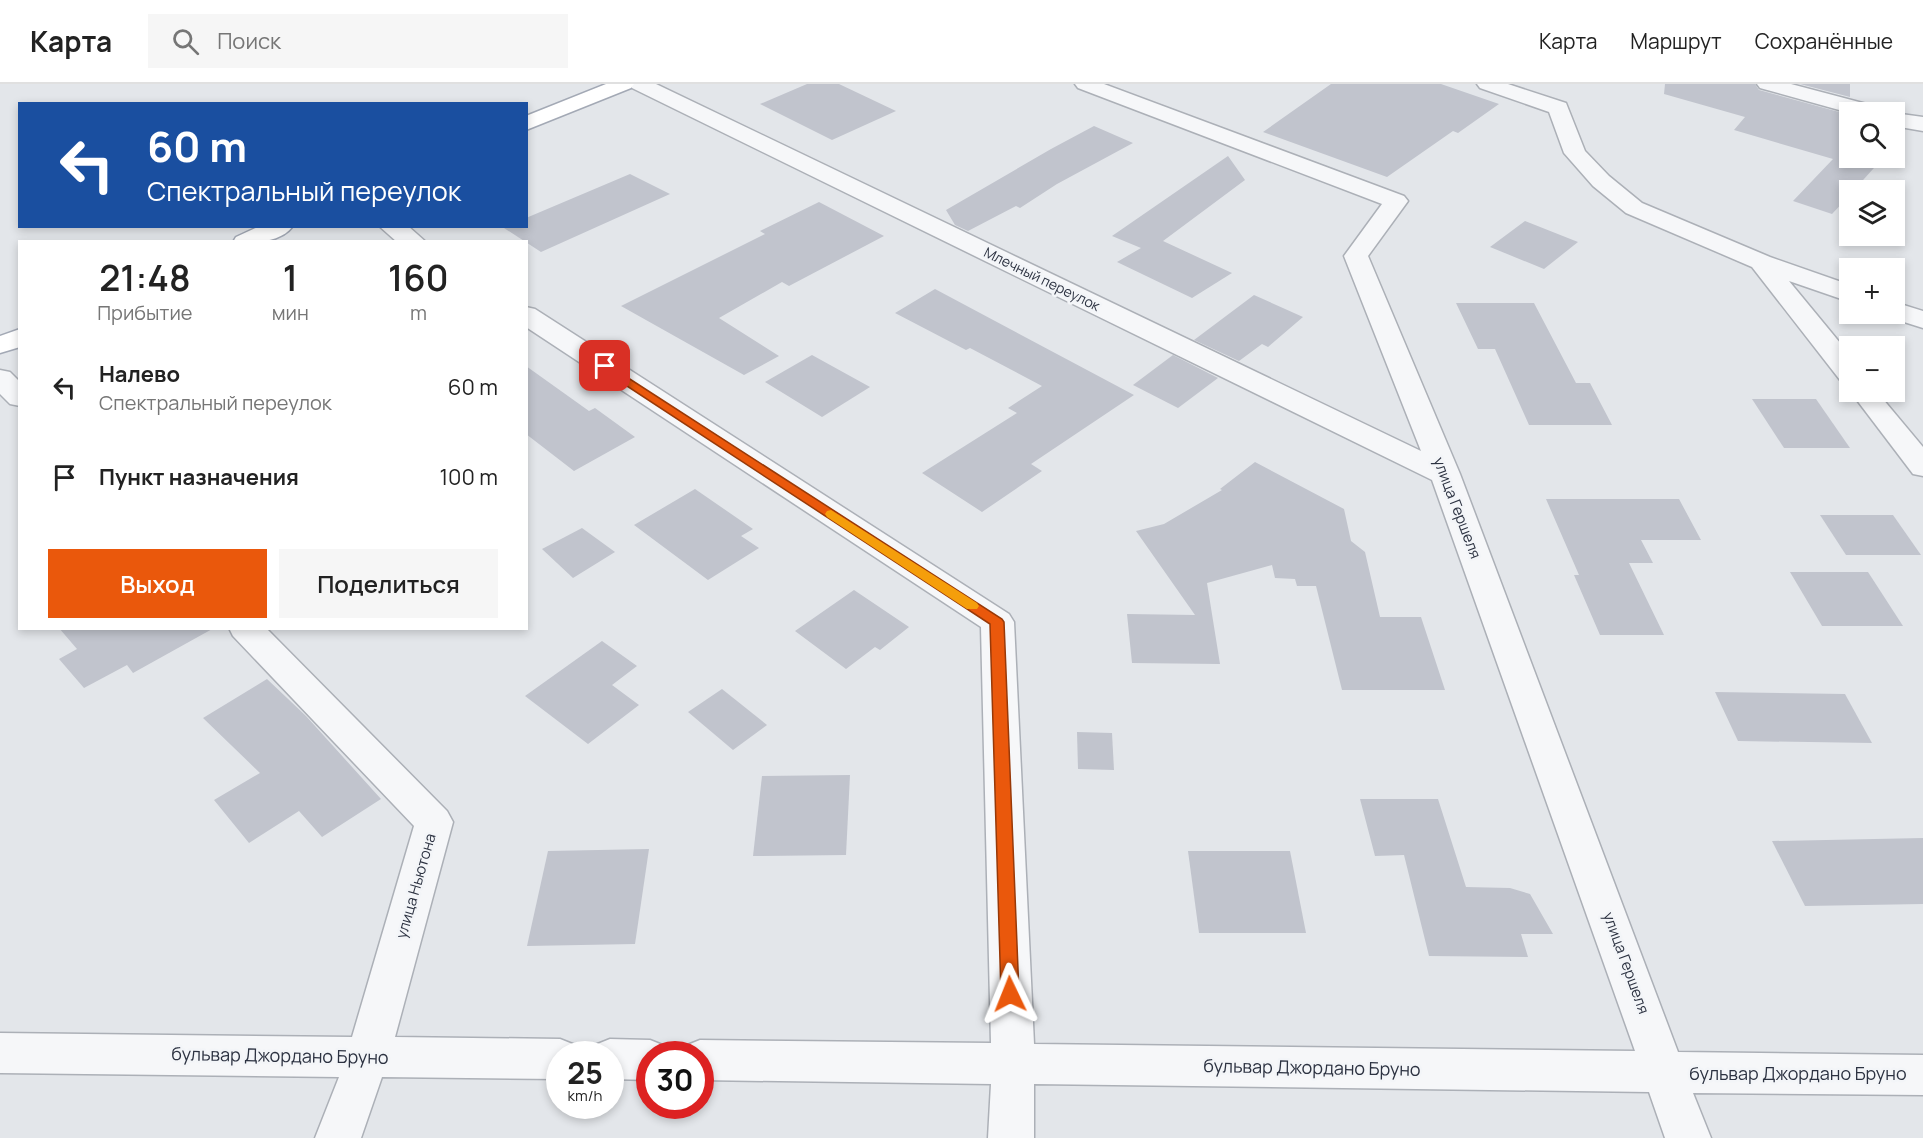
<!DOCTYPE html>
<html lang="ru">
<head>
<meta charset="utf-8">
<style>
	body { margin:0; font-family:Manrope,sans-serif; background:#f6f6f6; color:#222; height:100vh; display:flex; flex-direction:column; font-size:22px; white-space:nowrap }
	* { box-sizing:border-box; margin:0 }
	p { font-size:20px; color:#767676 }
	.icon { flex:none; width:33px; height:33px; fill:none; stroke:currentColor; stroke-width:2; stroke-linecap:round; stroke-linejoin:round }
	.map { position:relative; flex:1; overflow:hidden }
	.sheet { position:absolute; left:18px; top:156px; width:510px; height:390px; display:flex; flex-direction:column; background:#fff; border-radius:0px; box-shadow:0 3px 9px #0003 }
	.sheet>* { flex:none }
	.top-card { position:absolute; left:18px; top:18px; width:510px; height:126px; border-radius:0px; box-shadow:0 3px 9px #0003; background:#1a4fa0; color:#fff; overflow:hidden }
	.buttons { position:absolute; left:1839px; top:18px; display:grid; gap:12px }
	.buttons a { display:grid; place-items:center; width:66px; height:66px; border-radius:0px; background:#fff; box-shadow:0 3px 9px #0003; font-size:30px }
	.speed { position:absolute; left:546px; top:957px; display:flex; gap:12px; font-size:30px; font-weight:700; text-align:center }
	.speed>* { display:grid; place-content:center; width:78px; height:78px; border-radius:50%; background:#fff; box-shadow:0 3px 9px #0003; line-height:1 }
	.speed small { font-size:15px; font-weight:400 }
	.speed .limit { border:9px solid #d22; background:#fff; color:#111 }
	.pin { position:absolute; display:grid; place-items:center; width:51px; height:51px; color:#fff; margin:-26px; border-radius:12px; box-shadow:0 3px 9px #0006 }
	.me { position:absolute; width:66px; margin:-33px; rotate:358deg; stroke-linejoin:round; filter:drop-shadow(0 0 4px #0008) }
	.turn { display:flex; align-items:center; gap:21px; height:126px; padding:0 30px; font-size:27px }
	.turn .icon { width:78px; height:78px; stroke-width:2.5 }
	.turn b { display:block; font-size:42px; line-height:51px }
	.eta { display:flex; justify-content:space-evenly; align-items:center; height:102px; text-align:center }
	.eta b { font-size:36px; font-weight:600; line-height:42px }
	.action { display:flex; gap:12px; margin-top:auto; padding:12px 30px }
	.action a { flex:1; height:69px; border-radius:0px; background:#ea580c; color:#fff; font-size:24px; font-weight:600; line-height:69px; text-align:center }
	.action a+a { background:#f6f6f6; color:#222 }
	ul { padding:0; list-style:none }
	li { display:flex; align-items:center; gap:18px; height:90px; padding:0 30px }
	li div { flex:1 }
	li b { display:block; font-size:22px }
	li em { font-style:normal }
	header { display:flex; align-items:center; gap:36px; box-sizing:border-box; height:84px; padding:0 30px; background:#fff; border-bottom:2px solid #e0e0e0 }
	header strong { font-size:28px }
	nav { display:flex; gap:33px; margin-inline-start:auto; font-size:21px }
	.search { width:420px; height:54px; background:#f6f6f6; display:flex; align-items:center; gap:15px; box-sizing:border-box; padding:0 21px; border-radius:0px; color:#767676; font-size:22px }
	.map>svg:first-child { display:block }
	.building { fill:#c1c4cd }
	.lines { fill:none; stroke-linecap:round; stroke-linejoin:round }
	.minor-casing { stroke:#acb0b7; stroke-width:3 }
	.major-casing { stroke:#a3a9b5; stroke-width:3 }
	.minor { fill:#f6f7f9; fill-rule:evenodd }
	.major { fill:#fff; fill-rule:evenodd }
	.route { fill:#ea580c; stroke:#983908; stroke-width:1.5 }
	.slow { fill:#f59e0b }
	.labels { text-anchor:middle; stroke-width:5; stroke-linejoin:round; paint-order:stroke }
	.far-street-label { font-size:14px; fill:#2c3241; stroke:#f3f5f8 }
	.street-label { font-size:15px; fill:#2c3241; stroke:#f3f5f8 }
	.near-street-label { font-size:18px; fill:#2c3241; stroke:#f3f5f8 }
</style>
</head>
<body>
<header>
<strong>Карта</strong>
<div class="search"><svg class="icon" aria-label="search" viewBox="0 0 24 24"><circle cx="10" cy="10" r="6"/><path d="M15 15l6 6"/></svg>Поиск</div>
<nav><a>Карта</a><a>Маршрут</a><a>Сохранённые</a></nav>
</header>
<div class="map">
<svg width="1923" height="1054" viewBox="0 0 1923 1054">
	<rect width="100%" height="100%" fill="#e3e6ea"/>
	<!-- building -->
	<g class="building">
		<polygon points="807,0 839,0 896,27 832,56 760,20"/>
		<polygon points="1331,0 1441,0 1499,20 1458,49 1453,47 1387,93 1263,48"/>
		<polygon points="1665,0 1755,0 1759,6 1850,31 1850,74 1883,74 1854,106 1850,106 1850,111 1832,130 1793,117 1833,75 1734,46 1745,33 1664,10"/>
		<polygon points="1800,0 1850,0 1850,13"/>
		<polygon points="1094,42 1133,59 1057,100 1020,124 1016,122 968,147 955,141 946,126 1051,65"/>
		<polygon points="1228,72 1245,96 1163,157 1232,189 1192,214 1117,178 1141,164 1112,152"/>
		<polygon points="630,90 670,110 541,168 504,144 526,142 526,134"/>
		<polygon points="819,118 884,152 789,202 782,198 719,234 779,272 744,291 621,222 765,150 760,147"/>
		<polygon points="1525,137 1578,158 1544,185 1490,163"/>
		<polygon points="935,205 1134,311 1031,380 1042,387 982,428 922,389 1017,329 1008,324 1042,302 970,264 966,266 895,229"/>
		<polygon points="1254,211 1303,233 1268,263 1262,260 1239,277 1194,256"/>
		<polygon points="1456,219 1534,219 1576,299 1590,299 1612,341 1529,341 1495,265 1478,265"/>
		<polygon points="812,271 870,303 822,333 765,298"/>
		<polygon points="1173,271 1218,294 1178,324 1133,301"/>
		<polygon points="526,282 589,327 595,324 635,353 574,387 526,350"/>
		<polygon points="1752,315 1816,315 1850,364 1784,364"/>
		<polygon points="1255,378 1344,425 1351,457 1365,468 1380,533 1421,533 1445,606 1342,606 1316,502 1297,502 1295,495 1275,494 1272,481 1207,499 1220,580 1132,579 1127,530 1195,531 1136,447 1164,440 1222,406 1220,405"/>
		<polygon points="695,405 753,445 741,452 759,464 708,496 634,441"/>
		<polygon points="1546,415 1679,415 1701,456 1641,456 1653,479 1629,479 1664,551 1600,551 1574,491 1579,491"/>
		<polygon points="1820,431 1893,431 1921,471 1846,471"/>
		<polygon points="582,444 615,468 573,494 542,465"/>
		<polygon points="1790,488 1868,488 1903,542 1822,542"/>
		<polygon points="854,506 909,543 880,566 875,563 846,585 795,547"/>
		<polygon points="59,544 214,544 133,589 127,581 84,604 59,575 77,565"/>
		<polygon points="602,557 637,582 612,601 639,621 588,660 525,612"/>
		<polygon points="267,595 306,632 381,715 322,753 299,727 249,759 214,716 260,689 203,634"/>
		<polygon points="722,605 767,641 733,666 688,628"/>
		<polygon points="1715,608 1845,610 1872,659 1738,657"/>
		<polygon points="1077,648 1112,649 1114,686 1078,685"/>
		<polygon points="850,691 846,771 753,772 762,692"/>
		<polygon points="1360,715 1438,715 1466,803 1510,804 1530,810 1553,850 1521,850 1528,873 1429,872 1404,771 1375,772"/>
		<polygon points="1923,754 1923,820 1805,822 1772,757"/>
		<polygon points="649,765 635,860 527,862 548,767"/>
		<polygon points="1188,767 1290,767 1306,849 1199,849"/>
	</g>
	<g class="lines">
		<defs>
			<g id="minor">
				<polygon points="629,0 656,0 1421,367 1344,172 1382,120 1078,4 1075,0 1104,0 1404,112 1408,117 1368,172 1460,390 1678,968 1923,971 1923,1011 1693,1009 1711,1054 1665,1054 1649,1008 1034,1000 1034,1054 988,1054 991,1000 700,996 700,970 681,970 685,962 700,956 991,959 981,543 526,243 526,223 535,225 1009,530 1014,538 1034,960 1635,967 1432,396 632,4"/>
				<polygon points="1477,0 1508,0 1566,19 1585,67 1609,92 1642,119 1770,173 1850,201 1850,218 1789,197 1850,271 1850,298 1840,296 1752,183 1626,129 1593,102 1564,69 1549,28 1480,4"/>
				<polygon points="1757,0 1791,0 1878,23 1881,28 1850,29 1760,4"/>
				<polygon points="1894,29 1923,33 1923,47 1894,42"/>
				<polygon points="379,142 408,142 426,158 397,158"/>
				<polygon points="1894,218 1923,227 1923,244 1885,232 1883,230 1894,230"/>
				<polygon points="0,286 10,288 20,298 20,322 10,320 0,310"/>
				<polygon points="1850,307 1877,308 1923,363 1923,392 1913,390"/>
				<polygon points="229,544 266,544 447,727 453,738 395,953 560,955 575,961 580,970 560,970 560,995 382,993 361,1054 315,1054 339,993 0,989 0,949 352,953 414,742 233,552"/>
				<polygon points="610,955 650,956 665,962 669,970 650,970 650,996 610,995 610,970 590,970 595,961"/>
			</g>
			<g id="major">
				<polygon points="606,0 634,0 631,4 526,46 526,32"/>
				<path d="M260 142H293C280 160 252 158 233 158L236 153Z"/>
				<polygon points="20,245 20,263 0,269 0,252"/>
			</g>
		</defs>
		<!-- minor casing -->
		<use href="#minor" class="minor-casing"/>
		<!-- major casing -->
		<use href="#major" class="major-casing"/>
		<!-- minor -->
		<use href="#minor" class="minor"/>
		<!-- major -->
		<use href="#major" class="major"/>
	</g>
	<!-- route -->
	<polygon class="route" points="605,279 1002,535 1004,538 1019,910 1016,916 1010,918 1004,916 1001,910 990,540 601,285 601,280"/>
	<!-- slow -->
	<polygon class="slow" points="831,426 977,519 979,522 977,525 967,525 827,433 825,430 827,427"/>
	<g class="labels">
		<!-- far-street labels -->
		<g class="far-street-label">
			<text transform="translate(1042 195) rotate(26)" y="5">Млечный переулок</text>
		</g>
		<!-- street labels -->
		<g class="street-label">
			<text transform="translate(1457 424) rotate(69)" y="5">улица Гершеля</text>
			<text transform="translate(416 802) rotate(-74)" y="5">улица Ньютона</text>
			<text transform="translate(1626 879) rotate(70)" y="5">улица Гершеля</text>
		</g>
		<!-- near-street labels -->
		<g class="near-street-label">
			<text transform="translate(280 972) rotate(1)" y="6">бульвар Джордано Бруно</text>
			<text transform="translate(1312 984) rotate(1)" y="6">бульвар Джордано Бруно</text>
			<text x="1798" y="996">бульвар Джордано Бруно</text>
		</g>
	</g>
</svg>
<div class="buttons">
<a><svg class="icon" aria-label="search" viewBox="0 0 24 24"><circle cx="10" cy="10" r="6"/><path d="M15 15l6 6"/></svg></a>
<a><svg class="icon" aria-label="layers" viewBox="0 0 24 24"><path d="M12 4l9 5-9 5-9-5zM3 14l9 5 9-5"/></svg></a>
<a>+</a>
<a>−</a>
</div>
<div class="speed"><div>25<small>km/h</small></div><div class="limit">30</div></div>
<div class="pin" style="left:605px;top:282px;background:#d93025"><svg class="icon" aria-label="arrive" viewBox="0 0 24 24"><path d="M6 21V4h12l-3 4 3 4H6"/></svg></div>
<svg class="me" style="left:1010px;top:910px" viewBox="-20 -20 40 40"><path d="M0-17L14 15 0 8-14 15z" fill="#ea580c" stroke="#fff" stroke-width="4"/></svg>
<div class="top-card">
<div class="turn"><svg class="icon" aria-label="left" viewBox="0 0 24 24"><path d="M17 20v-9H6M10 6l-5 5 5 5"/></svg><div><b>60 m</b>Спектральный переулок</div></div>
</div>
<section class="sheet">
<div class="eta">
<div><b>21:48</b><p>Прибытие</p></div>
<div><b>1</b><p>мин</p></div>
<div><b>160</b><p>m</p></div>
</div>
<ul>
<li><svg class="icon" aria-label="left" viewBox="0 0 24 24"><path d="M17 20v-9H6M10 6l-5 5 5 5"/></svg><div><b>Налево</b><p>Спектральный переулок</p></div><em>60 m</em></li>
<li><svg class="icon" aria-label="arrive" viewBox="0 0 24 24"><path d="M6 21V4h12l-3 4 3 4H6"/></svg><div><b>Пункт назначения</b></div><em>100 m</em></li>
</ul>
<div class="action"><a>Выход</a><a>Поделиться</a></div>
</section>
</div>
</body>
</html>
